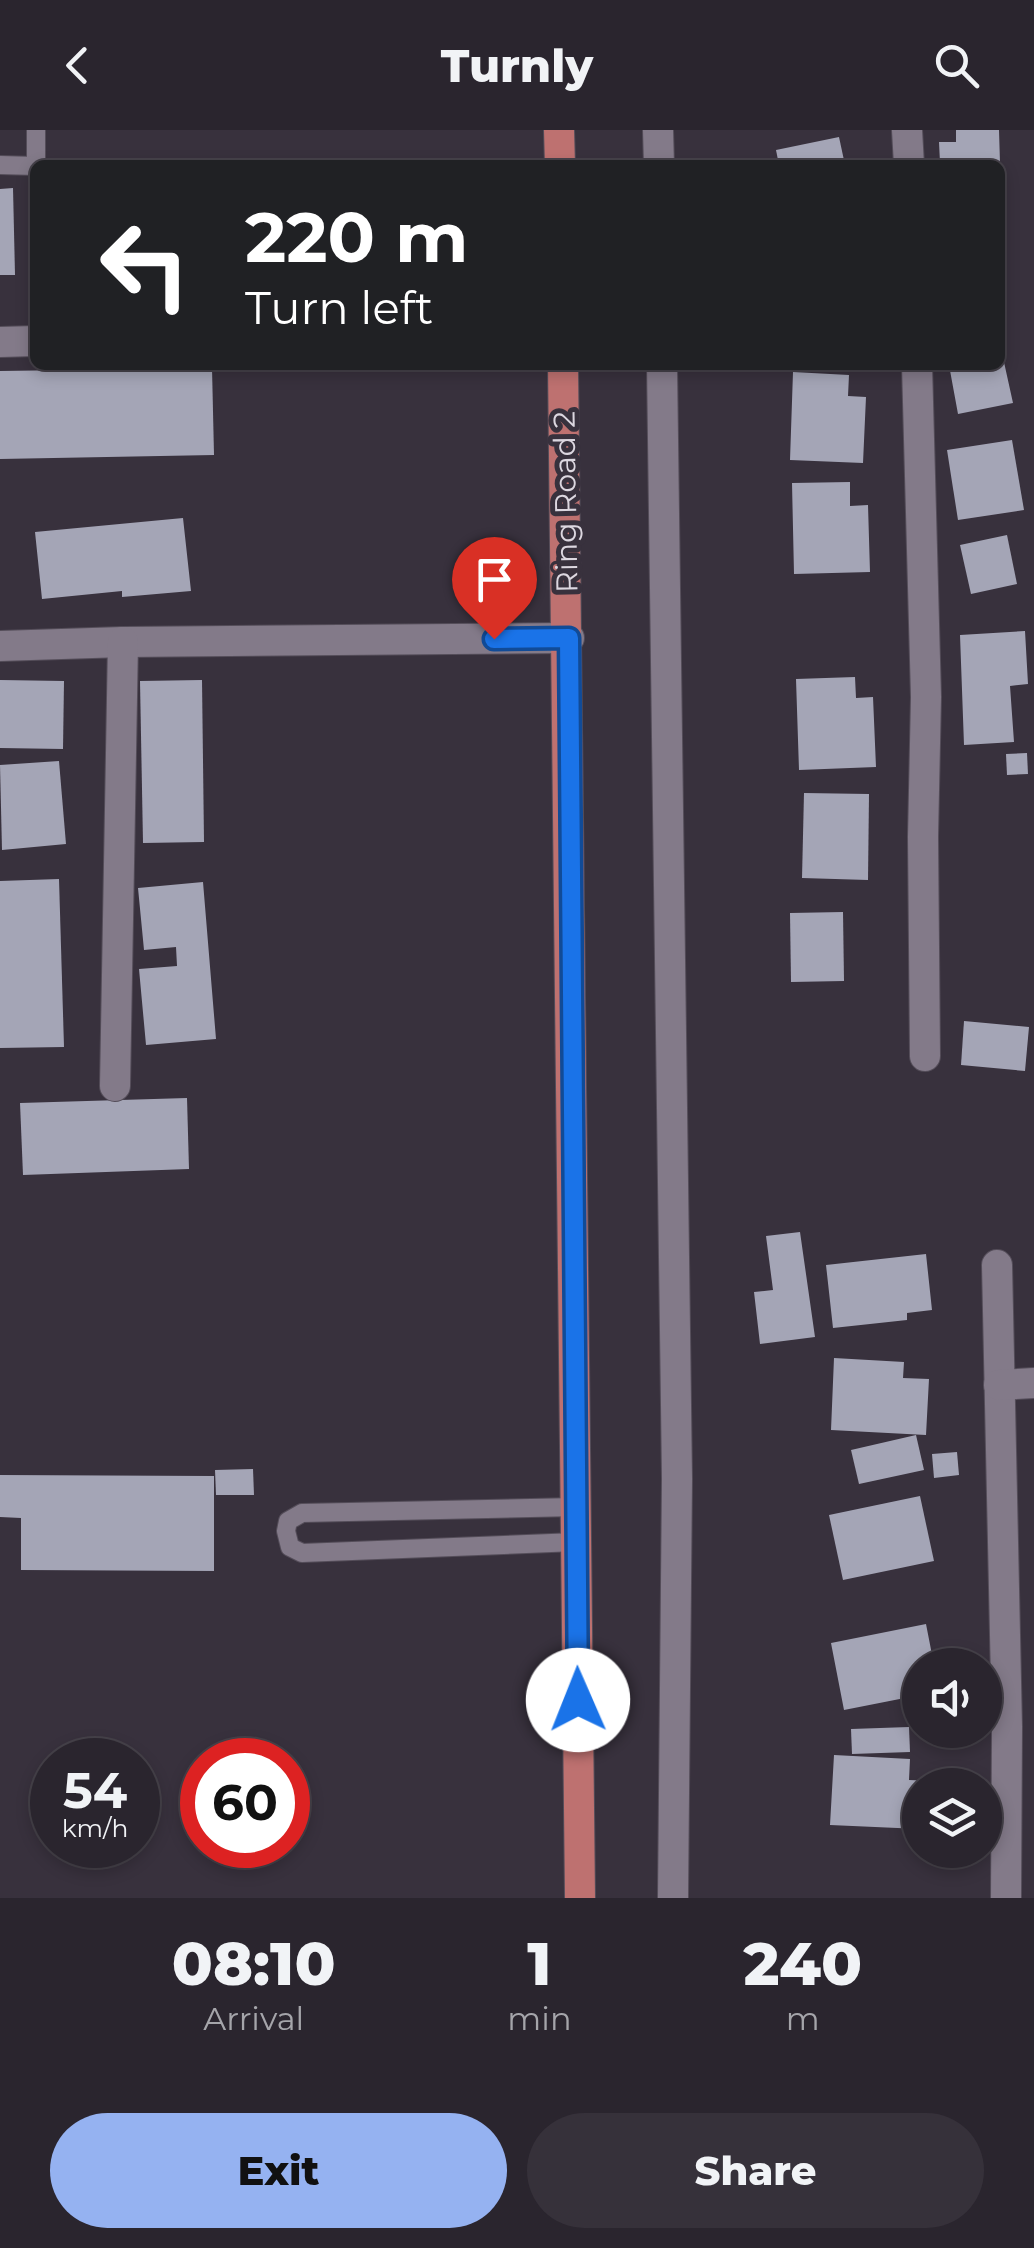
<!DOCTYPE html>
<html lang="en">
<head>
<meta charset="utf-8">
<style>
	body { margin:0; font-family:Montserrat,sans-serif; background:#36313a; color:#f1f3f6; height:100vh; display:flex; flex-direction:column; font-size:38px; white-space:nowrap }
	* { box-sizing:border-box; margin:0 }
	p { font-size:32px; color:#a5a5aa }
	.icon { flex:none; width:55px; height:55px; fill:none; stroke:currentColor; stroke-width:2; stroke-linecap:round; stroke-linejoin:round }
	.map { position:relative; height:1768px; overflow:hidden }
	.sheet { display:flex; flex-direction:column; background:#2a252e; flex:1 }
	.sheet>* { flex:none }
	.top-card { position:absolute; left:30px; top:30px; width:975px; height:210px; border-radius:15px; box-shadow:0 5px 15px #0003,0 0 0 2px #46424a; background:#202124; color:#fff; overflow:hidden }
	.controls { position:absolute; left:902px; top:1518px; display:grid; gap:20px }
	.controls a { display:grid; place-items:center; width:100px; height:100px; border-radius:50%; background:#2a252e; box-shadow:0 5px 15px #0003,0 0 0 2px #46424a; font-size:50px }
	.speed { position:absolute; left:30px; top:1608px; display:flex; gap:20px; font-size:50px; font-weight:700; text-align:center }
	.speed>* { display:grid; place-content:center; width:130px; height:130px; border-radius:50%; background:#2a252e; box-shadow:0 5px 15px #0003,0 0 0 2px #46424a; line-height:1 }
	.speed small { font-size:25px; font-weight:400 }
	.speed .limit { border:15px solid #d22; background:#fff; color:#111 }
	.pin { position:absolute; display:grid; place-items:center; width:85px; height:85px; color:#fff; margin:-102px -42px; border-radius:50% 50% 50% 0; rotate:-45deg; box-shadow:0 0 10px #0007 }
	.pin .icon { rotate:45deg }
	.me { position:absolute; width:110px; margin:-55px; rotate:359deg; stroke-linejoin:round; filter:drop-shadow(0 0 8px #0008) }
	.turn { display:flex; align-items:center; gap:35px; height:210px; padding:0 50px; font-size:45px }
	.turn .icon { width:130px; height:130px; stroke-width:2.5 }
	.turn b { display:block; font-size:70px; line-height:85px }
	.eta { display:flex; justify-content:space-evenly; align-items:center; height:170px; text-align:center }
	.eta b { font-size:60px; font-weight:800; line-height:70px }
	.cta { display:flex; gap:20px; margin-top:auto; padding:20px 50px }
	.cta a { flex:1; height:115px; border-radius:60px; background:#95b2f1; color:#111; font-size:40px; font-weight:800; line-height:115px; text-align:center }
	.cta a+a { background:#36313a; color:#f1f3f6 }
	header { display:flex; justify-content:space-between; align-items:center; height:130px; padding:0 50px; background:#2a252e; font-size:45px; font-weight:800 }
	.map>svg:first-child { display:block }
	.building { fill:#a4a5b6 }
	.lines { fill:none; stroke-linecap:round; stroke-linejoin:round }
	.lane-casing { stroke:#544d59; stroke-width:20 }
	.street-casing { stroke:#544d59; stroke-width:32 }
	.primary-casing { stroke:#544d59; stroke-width:32 }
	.lane { stroke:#837a89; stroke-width:18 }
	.street { stroke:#837a89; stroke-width:30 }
	.primary { stroke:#be7170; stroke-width:30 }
	.route-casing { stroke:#114b97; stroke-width:25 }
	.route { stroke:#1a73e8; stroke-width:18 }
	.labels { text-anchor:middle; stroke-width:10; stroke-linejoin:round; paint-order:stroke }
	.street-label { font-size:30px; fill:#dcd7e0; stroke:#38313d }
</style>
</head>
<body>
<header><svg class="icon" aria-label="back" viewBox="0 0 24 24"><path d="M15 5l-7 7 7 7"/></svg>Turnly<svg class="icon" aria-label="search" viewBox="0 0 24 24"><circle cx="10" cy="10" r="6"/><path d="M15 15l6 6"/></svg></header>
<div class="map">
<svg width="1034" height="1768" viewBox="0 0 1034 1768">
	<rect width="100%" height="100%" fill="#38313d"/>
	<!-- building -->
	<g class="building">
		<polygon points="956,0 999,0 1000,33 940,33 939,12 956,12"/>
		<polygon points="839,7 845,35 779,35 776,20"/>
		<polygon points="13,58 15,145 0,145 0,59"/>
		<polygon points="1000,214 1013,273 958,284 949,235 1000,235"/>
		<polygon points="212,238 214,325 0,329 0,241"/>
		<polygon points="793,242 849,245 848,266 866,267 863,333 790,330"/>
		<polygon points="1012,310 1024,380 958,390 947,320"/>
		<polygon points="850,352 850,376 868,375 870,442 794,444 792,353"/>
		<polygon points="183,388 191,461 122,467 122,461 42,469 35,402"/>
		<polygon points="1007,405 1017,454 971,464 960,415"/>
		<polygon points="1025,501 1028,554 1010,556 1014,612 964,615 960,505"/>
		<polygon points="855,547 856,568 873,567 876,637 799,640 796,549"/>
		<polygon points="0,550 64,551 63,619 0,618"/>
		<polygon points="202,550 204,712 143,713 140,551"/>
		<polygon points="1027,623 1028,644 1007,645 1006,624"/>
		<polygon points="59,631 66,714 2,720 0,635"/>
		<polygon points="804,663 869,664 868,750 802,748"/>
		<polygon points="59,749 64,917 0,918 0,751"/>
		<polygon points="203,752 216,909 146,915 139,839 177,836 176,817 144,820 138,758"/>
		<polygon points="843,782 844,851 791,852 790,783"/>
		<polygon points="964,891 1029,897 1025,941 961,935"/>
		<polygon points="187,968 189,1039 23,1045 20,973"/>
		<polygon points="800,1102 815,1207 760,1214 754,1162 773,1160 766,1106"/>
		<polygon points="926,1124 932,1180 907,1183 907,1190 833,1198 826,1135"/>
		<polygon points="834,1228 904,1232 903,1248 929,1249 926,1305 831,1300"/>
		<polygon points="916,1305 924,1340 859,1354 851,1320"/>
		<polygon points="957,1322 959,1345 934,1348 932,1324"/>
		<polygon points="253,1339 254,1365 216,1365 215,1340"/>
		<polygon points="0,1345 214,1346 214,1441 21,1440 21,1388 0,1387"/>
		<polygon points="920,1366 934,1431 843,1450 829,1385"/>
		<polygon points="926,1494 934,1535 920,1535 920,1565 844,1580 831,1513"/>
		<polygon points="909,1597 910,1622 852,1624 851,1599"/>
		<polygon points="834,1625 910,1629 909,1650 934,1651 933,1655 920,1655 920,1699 830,1695"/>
	</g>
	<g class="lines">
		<defs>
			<g id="lane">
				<polyline points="36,0 36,35"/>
				<polyline points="0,35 35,36"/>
				<polyline points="576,1412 302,1423 290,1417 286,1401 288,1391 302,1383 576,1377"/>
			</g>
			<g id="street">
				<polyline points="658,0 659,35"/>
				<polyline points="907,0 909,35"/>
				<polyline points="0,212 35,211"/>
				<polyline points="662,235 677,1349 673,1768"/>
				<polyline points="917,235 926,567 923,707 925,926"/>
				<polyline points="0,516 123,512 569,508"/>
				<polyline points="115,956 123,512"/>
				<polyline points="997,1135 1007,1597 1006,1768"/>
				<polyline points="999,1255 1034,1253"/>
			</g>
			<g id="primary">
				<polyline points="559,0 560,35"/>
				<polyline points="563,235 580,1768"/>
			</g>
		</defs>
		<!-- lane casing -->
		<use href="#lane" class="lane-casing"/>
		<!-- street casing -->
		<use href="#street" class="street-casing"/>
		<!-- primary casing -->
		<use href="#primary" class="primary-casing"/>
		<!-- lane -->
		<use href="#lane" class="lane"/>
		<!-- street -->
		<use href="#street" class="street"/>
		<!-- primary -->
		<use href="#primary" class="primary"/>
	</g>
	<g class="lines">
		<defs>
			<polyline id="route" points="494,509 569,508 578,1570"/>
		</defs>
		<!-- route casing -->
		<use href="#route" class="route-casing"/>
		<!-- route -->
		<use href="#route" class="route"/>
	</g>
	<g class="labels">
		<!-- street labels -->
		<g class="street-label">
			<text transform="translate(566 372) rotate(-91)" y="10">Ring Road 2</text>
		</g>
	</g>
</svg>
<div class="controls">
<a><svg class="icon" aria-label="sound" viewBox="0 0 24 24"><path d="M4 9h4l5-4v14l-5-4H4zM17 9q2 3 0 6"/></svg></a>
<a><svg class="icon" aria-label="layers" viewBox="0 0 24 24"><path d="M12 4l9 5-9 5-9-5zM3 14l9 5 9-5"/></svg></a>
</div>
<div class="speed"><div>54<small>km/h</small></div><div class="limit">60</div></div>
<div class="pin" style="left:494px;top:509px;background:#d93025"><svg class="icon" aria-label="arrive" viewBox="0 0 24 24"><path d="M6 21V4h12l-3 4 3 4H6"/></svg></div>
<svg class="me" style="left:578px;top:1570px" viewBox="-20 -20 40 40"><circle r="19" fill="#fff"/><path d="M0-13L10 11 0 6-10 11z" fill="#1a73e8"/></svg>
<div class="top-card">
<div class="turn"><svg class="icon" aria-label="left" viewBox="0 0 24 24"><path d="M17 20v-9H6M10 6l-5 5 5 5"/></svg><div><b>220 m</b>Turn left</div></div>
</div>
</div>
<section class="sheet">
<div class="eta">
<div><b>08:10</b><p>Arrival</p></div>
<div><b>1</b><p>min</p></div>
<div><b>240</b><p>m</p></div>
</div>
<div class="cta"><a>Exit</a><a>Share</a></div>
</section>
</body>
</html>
